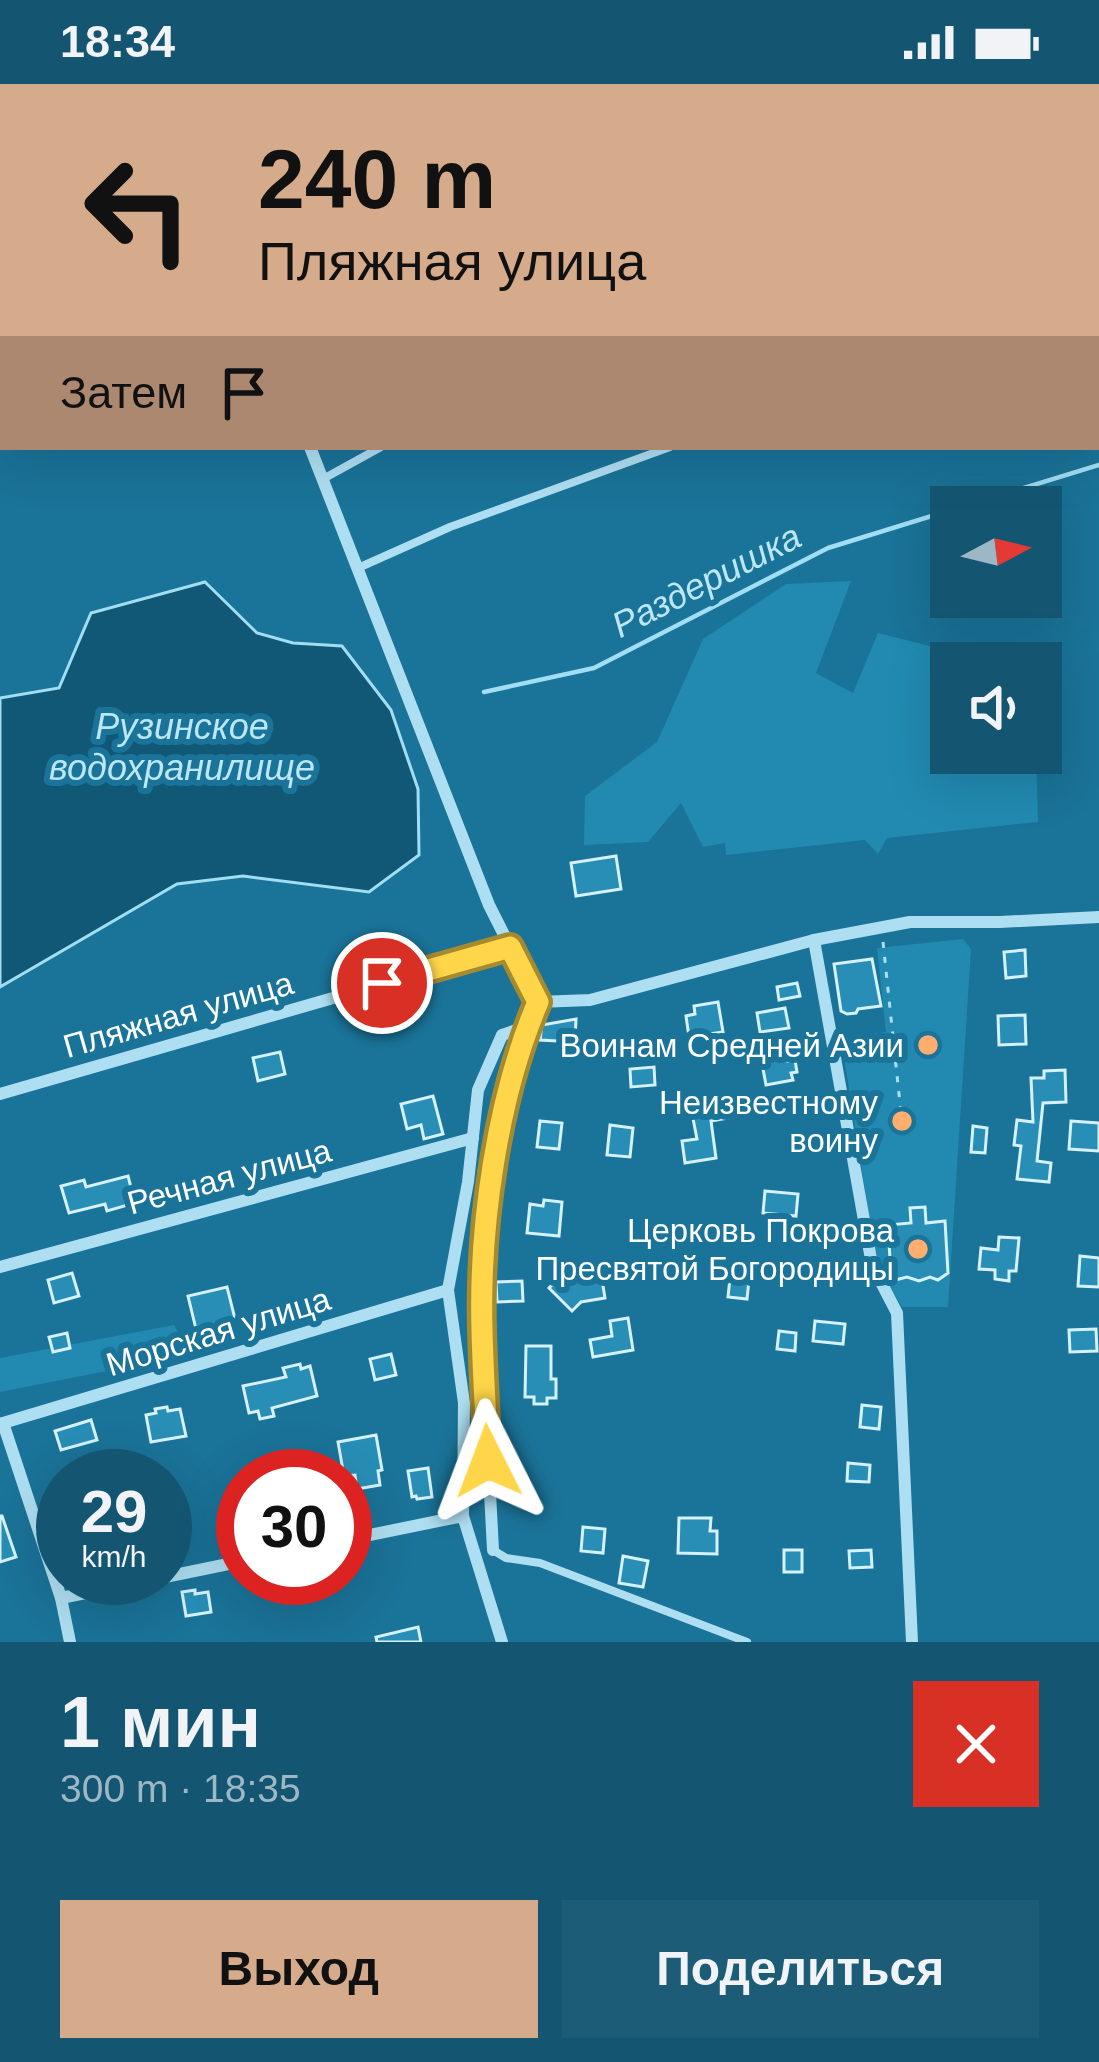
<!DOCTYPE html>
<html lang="ru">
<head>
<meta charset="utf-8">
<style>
	body { margin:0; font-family:Arial,sans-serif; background:#1d5c77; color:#f1f3f6; height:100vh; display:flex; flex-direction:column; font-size:45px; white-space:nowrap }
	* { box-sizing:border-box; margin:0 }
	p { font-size:39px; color:#9db7c4 }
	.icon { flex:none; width:66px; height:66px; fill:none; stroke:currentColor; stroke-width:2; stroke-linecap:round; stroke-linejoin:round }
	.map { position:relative; height:1558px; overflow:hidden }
	.drawer { display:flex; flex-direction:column; background:#145672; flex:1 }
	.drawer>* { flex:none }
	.hud { position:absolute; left:0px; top:0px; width:1101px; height:366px; box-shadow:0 12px 48px #0002; background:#d6ab8b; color:#111; overflow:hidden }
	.needle { width:78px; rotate:83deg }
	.controls { position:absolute; left:930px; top:402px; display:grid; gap:24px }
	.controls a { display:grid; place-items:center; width:132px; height:132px; border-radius:0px; background:#145672; box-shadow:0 12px 48px #0002; font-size:60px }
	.speed { position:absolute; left:36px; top:1365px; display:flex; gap:24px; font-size:60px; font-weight:700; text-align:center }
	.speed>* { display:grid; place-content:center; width:156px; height:156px; border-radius:50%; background:#145672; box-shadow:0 12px 48px #0002; line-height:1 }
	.speed small { font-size:30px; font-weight:400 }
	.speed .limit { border:18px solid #d22; background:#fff; color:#111 }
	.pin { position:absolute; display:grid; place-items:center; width:102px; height:102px; color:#fff; margin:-51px; border:6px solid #fff; border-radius:50%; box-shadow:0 3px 12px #0007 }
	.me { position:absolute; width:132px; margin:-66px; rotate:357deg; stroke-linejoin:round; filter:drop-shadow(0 0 9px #0008) }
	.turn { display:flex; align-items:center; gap:42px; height:252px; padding:0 60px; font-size:54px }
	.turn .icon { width:156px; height:156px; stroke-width:2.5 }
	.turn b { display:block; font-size:84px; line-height:102px }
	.then { display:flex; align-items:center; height:114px; padding:0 60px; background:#0003; gap:24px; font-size:45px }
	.round { display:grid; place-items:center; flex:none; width:126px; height:126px; border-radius:0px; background:#1d5c77 }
	.overview { display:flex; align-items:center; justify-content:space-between; height:204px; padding:0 60px }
	h1 { font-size:72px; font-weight:600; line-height:90px }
	.button { display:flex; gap:24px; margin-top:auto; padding:24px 60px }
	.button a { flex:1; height:138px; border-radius:0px; background:#d6ab8b; color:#111; font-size:48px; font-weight:600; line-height:138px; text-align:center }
	.button a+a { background:#1d5c77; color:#f1f3f6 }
	.status { display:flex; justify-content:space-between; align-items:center; height:84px; padding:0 60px; background:#145672; direction:ltr }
	.status svg { height:33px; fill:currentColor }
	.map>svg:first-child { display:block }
	.green { fill:#228ab1 }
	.water { fill:#115776; stroke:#a1ddf3; stroke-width:3 }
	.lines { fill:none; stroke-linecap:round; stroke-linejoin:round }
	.stream { stroke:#a1ddf3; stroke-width:4.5 }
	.building { fill:#288eb6; stroke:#d5f1fc; stroke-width:3 }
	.path { stroke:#aedef1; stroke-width:3; stroke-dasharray:6 9; stroke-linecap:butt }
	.lane { stroke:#aedef1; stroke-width:8 }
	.street { stroke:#aedef1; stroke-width:12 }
	.route-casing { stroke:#a68a30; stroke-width:30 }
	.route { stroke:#ffd54a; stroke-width:21 }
	.poi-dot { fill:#ffae6e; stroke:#1a7398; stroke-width:4.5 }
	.labels { text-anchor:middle; stroke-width:12; stroke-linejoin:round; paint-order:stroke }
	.street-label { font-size:33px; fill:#fff; stroke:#1a7398 }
	.poi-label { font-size:33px; fill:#fff; stroke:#1a7398; text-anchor:end }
	.water-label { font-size:36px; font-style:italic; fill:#bbe7f7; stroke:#1a7398 }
</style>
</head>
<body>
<div class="status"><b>18:34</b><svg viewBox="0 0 49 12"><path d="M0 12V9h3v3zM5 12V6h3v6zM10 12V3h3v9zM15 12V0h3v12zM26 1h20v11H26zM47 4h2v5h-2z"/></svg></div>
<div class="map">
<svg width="1099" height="1558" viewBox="0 0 1099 1558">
	<rect width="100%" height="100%" fill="#1a7398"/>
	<!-- green -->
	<g class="green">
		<polygon points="851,497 816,589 853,609 878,549 992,578 951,579 951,669 1036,669 1038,738 887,754 878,770 865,756 726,771 725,759 703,763 681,719 648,758 584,761 585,712 657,658 703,555 786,500"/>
		<polygon points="963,855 971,865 948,1223 902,1223 877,1182 841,954 886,948 877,864"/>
		<polygon points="174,1241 185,1260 168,1275 0,1308 0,1274"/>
	</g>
	<!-- water -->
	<polygon class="water" points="205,498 257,549 293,559 342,562 391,626 418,705 419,771 369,808 243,792 177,800 0,903 0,614 59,604 91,529"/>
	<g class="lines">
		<!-- stream -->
		<g class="stream">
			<polyline points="962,423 1099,381"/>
			<polyline points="484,608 594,584 828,464 951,426"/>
		</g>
	</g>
	<!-- building -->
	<g class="building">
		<polygon points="616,772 621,805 576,812 571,779"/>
		<polygon points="1025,866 1026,892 1006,894 1004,868"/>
		<polygon points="872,875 881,922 858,925 856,929 847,930 841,927 834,880"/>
		<polygon points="797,899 800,912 779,916 777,903"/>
		<polygon points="718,918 723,948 689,953 686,932 695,930 694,922"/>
		<polygon points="785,924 789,944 760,948 757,929"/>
		<polygon points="1025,931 1026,960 999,961 998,932"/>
		<polygon points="576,935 575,958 540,956 542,941"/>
		<polygon points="280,968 285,990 258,997 253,974"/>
		<polygon points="786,969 788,977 795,976 797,988 791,989 793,996 766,1001 761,974"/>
		<polygon points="654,983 655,1001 631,1003 630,985"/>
		<polygon points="1065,986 1066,1018 1043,1019 1037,1077 1051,1079 1049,1098 1017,1095 1021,1062 1014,1061 1017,1036 1033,1038 1031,994 1044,994 1044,987"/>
		<polygon points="735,1011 739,1032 711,1037 716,1074 685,1079 682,1057 697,1055 690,1019"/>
		<polygon points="433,1012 443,1050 424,1055 421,1041 407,1045 401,1020"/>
		<polygon points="540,1037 562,1039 559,1065 537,1063"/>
		<polygon points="1071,1037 1099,1039 1099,1067 1069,1065"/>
		<polygon points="610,1041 633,1044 630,1073 607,1071"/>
		<polygon points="973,1042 987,1044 985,1069 971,1068"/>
		<polygon points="128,1092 135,1119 107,1127 105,1120 69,1129 61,1102 84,1096 86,1103"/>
		<polygon points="765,1107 798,1110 796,1132 763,1129"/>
		<polygon points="544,1116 562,1118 559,1152 527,1149 530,1120 543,1122"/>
		<polygon points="925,1123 926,1139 945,1137 948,1189 938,1196 930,1193 919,1197 907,1193 895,1196 891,1192 888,1141 911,1139 910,1124"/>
		<polygon points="999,1153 1019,1154 1016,1187 1009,1187 1009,1197 995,1195 995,1186 979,1185 981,1164 998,1166"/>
		<polygon points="1080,1172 1099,1174 1099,1203 1078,1202"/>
		<polygon points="586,1180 602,1196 605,1214 581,1218 572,1227 549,1204 563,1189 570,1197"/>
		<polygon points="72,1189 79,1212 54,1219 48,1196"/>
		<polygon points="730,1194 749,1196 747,1215 728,1213"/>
		<polygon points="522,1197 523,1217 497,1218 496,1198"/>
		<polygon points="227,1203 235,1235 196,1245 188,1212"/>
		<polygon points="628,1234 633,1266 593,1273 590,1256 612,1252 610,1237"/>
		<polygon points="815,1237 845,1240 843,1260 813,1257"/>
		<polygon points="1096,1245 1097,1267 1070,1268 1069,1246"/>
		<polygon points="779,1247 796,1249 795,1267 777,1265"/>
		<polygon points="67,1249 70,1264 53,1268 49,1253"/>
		<polygon points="526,1262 551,1262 551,1295 556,1295 556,1314 547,1314 547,1320 534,1320 534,1313 525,1313"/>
		<polygon points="391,1270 396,1291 375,1296 370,1275"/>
		<polygon points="300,1280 301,1285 310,1282 317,1312 272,1324 274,1332 260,1335 258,1327 249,1329 243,1302 286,1293 283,1284"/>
		<polygon points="862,1321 881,1323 879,1345 860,1343"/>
		<polygon points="167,1323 168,1327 180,1325 186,1352 151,1358 146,1331 156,1329 155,1325"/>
		<polygon points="91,1336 97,1356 61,1366 55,1347"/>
		<polygon points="376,1351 382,1386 378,1387 380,1401 357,1405 355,1391 344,1392 338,1358"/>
		<polygon points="848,1379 870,1381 869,1398 847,1397"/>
		<polygon points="428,1384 432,1413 417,1415 416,1412 412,1413 408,1387"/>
		<polygon points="0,1432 2,1432 16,1473 0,1478"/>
		<polygon points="679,1434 711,1434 710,1447 717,1447 717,1470 678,1469"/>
		<polygon points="583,1443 605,1445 603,1469 581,1467"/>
		<rect x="784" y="1466" width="18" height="22"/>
		<polygon points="871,1466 872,1483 850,1484 849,1467"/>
		<polygon points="623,1472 648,1477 643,1503 619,1499"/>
		<polygon points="195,1506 195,1510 208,1508 211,1528 186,1532 182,1508"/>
		<polygon points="418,1543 421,1558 377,1558 376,1553"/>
	</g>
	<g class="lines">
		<!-- path -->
		<g class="path">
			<polyline points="883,858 901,1029"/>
			<circle cx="903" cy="1037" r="8"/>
		</g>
		<!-- lane -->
		<g class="lane">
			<polyline points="323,395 381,363"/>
			<polyline points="358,484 450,443 670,363"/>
			<polyline points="493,1466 506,1474 540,1479 747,1558"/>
		</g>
		<!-- street -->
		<g class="street">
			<polyline points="103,0 104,3"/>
			<polyline points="780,3 795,0"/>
			<path d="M310 363 489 821 538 918C464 1091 484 1283 493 1466"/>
			<polyline points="814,856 872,1181 897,1229 912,1558"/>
			<polyline points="538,918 590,916 814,856 910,838 1000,838 1099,833"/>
			<polyline points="0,1010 510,863"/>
			<polyline points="0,1183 473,1054"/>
			<polyline points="3,1339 448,1206"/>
			<polyline points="0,1341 3,1339 61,1514 70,1558"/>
			<polyline points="345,1456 463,1432"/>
			<polyline points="165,1493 243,1477"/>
			<polyline points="61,1514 159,1494"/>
			<polyline points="502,1558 463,1432 464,1319 448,1206 468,1098 478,1006 502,951 528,942"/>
		</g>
	</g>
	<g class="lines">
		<defs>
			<path id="route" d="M382 899 510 863 538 918C497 1014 479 1142 482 1246 483 1290 486 1333 488 1377"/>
		</defs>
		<!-- route casing -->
		<use href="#route" class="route-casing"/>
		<!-- route -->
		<use href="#route" class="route"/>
	</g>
	<!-- markers -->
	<g class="poi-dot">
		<circle cx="928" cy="961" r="12"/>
		<circle cx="902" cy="1037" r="12"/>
		<circle cx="918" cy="1165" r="12"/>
	</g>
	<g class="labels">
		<!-- street labels -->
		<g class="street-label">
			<text transform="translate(178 930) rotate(-16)" y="12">Пляжная улица</text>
			<text transform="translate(229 1092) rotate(-15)" y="12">Речная улица</text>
			<text transform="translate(218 1247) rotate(-17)" y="12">Морская улица</text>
		</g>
		<!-- poi labels -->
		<g class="poi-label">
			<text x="904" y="973">Воинам Средней Азии</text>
			<text x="878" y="1030">Неизвестному<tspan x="878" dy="38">воину</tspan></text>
			<text x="894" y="1158">Церковь Покрова<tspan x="894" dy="38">Пресвятой Богородицы</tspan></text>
		</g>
		<!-- water labels -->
		<g class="water-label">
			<text transform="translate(706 496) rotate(-27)" y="13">Раздеришка</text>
			<text x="182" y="655">Рузинское<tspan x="182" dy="41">водохранилище</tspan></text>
		</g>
	</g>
</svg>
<div class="controls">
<a><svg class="needle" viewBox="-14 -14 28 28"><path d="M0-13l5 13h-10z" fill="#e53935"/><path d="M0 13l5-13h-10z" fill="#9db7c4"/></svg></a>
<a><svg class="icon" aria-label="sound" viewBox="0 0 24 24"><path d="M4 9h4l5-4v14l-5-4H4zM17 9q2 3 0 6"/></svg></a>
</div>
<div class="speed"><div>29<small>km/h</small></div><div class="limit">30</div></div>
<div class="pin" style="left:382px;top:899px;background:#d93025"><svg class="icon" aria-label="arrive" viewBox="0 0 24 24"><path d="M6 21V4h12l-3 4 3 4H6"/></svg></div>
<svg class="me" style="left:488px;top:1377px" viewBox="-20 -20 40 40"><path d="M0-17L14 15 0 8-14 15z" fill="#ffd54a" stroke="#fff" stroke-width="4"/></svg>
<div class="hud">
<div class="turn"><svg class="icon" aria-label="left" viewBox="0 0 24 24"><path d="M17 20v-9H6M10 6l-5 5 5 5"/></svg><div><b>240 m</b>Пляжная улица</div></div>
<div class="then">Затем<svg class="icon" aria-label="arrive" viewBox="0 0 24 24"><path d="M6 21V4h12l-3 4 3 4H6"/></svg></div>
</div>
</div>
<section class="drawer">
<div class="overview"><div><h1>1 мин</h1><p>300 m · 18:35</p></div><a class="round" style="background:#d93025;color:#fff"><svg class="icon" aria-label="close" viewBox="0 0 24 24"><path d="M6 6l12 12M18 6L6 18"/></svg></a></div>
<div class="button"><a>Выход</a><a>Поделиться</a></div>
</section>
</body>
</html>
